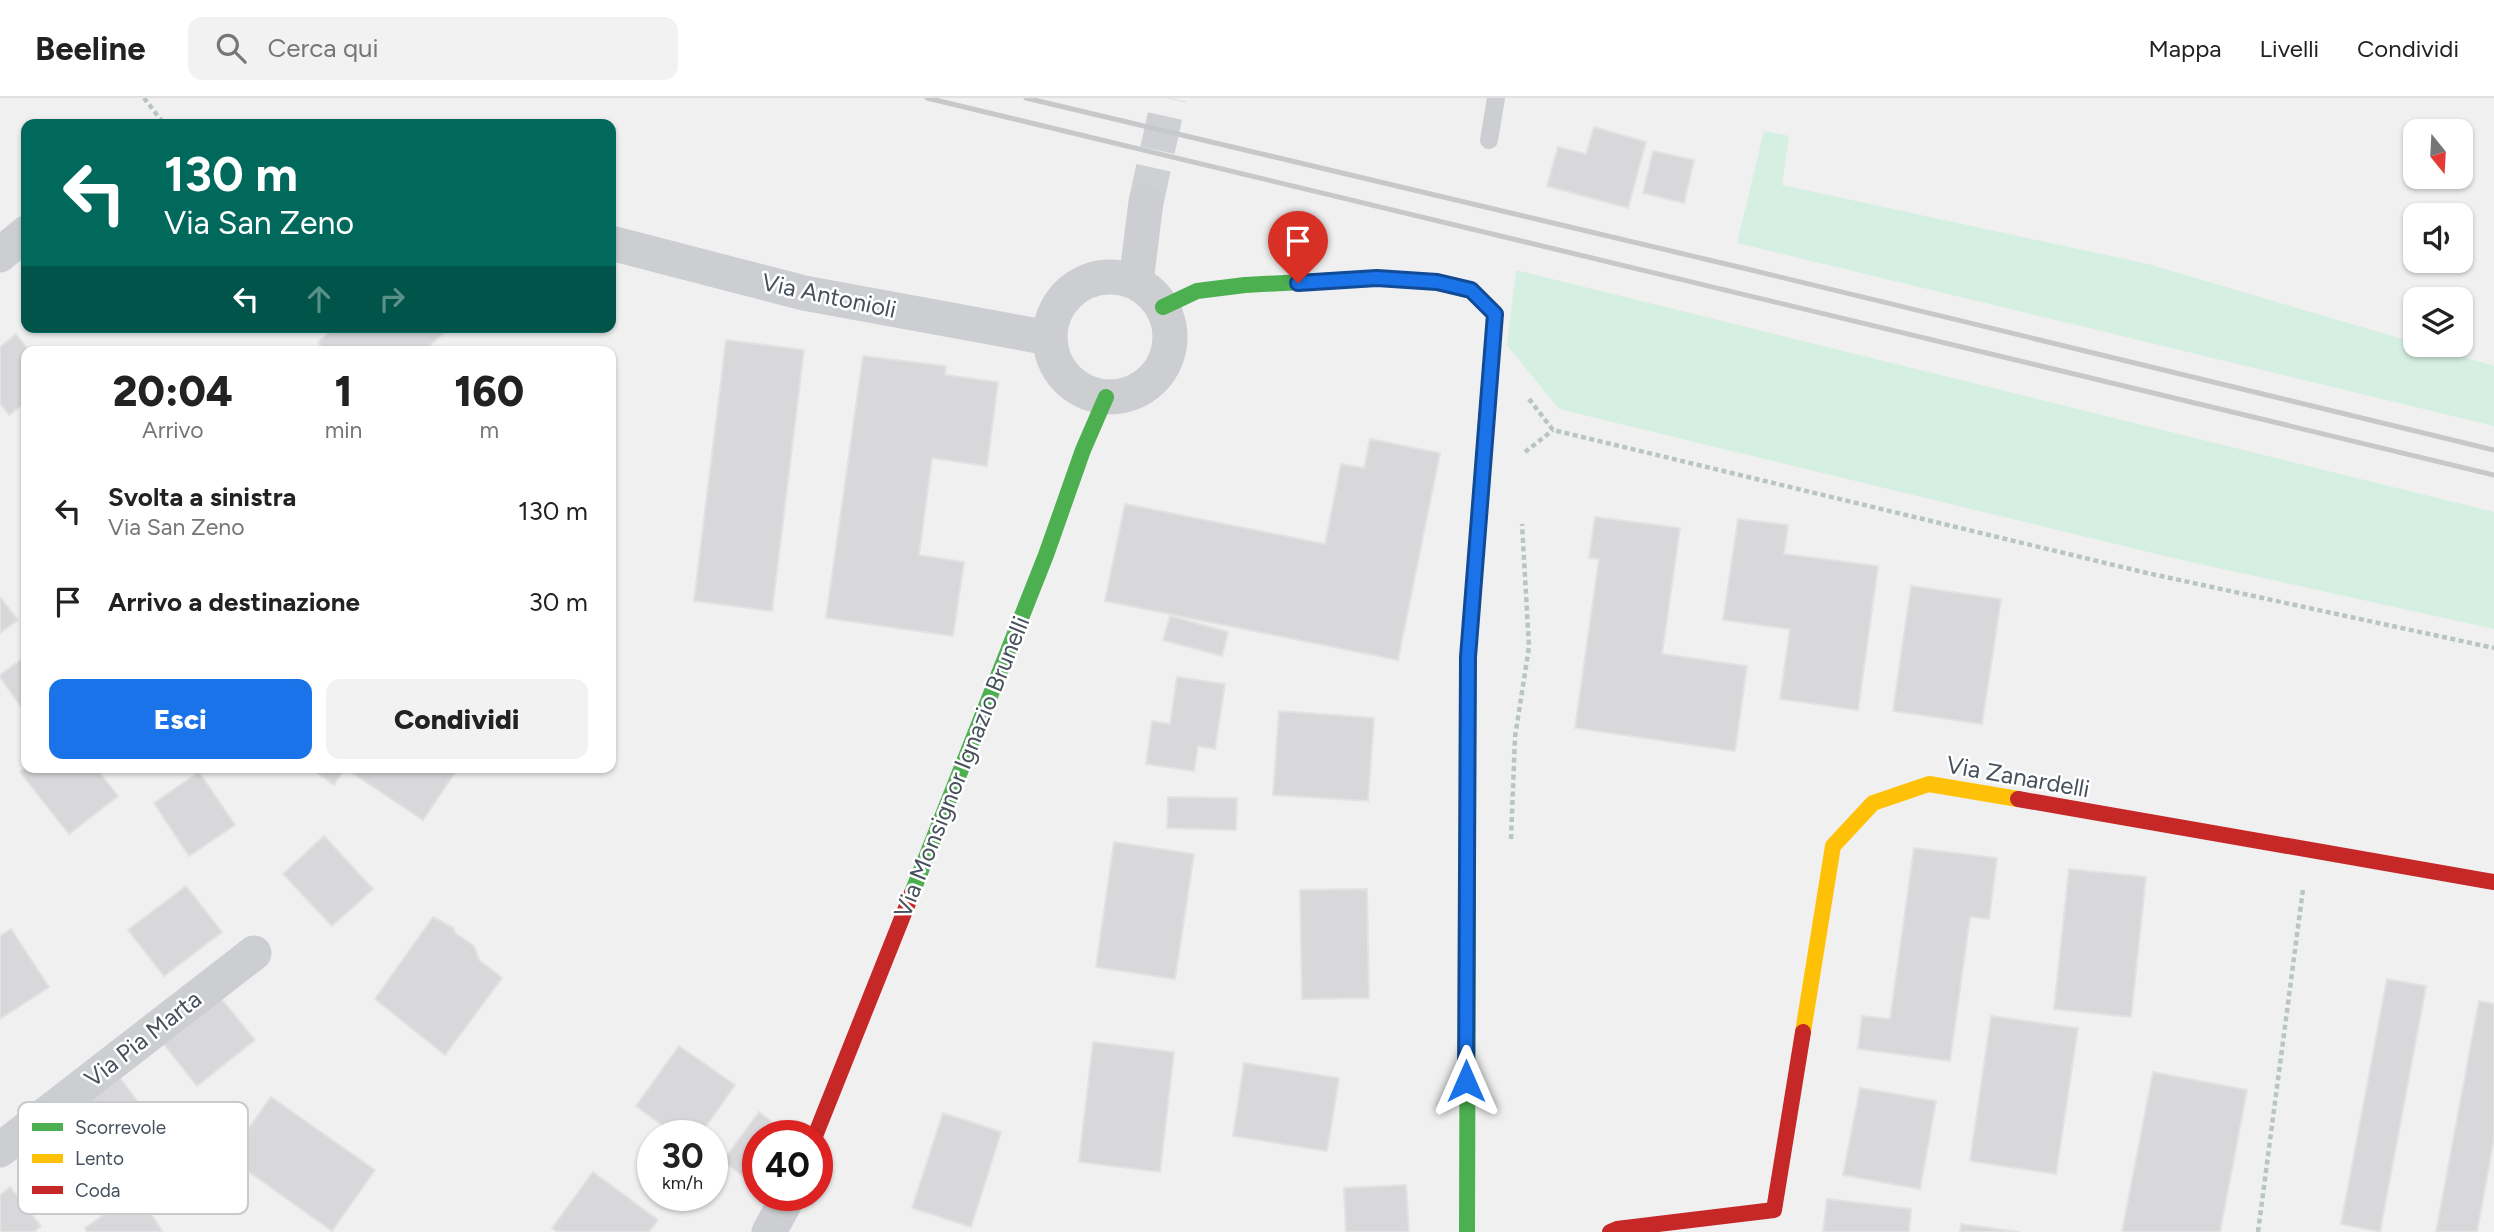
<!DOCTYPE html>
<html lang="it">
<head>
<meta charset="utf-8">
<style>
	body { margin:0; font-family:Figtree,sans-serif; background:#f2f2f2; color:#222; height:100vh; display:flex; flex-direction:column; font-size:26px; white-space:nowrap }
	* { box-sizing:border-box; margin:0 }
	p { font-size:23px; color:#767676 }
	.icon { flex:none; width:38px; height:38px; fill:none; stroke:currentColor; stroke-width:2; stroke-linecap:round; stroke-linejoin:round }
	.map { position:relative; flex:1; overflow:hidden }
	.sheet { position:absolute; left:21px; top:248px; width:595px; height:427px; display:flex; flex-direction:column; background:#fff; border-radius:14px; box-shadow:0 2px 5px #0004 }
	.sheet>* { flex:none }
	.hud { position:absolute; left:21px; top:21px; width:595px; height:214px; border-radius:14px; box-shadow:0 2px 5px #0004; background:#00695c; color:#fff; overflow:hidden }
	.needle { width:46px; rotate:162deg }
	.controls { position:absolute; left:2403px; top:21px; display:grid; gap:14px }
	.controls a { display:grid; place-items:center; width:70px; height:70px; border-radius:14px; background:#fff; box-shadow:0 2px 5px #0004; font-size:35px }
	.speed { position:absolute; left:637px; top:1022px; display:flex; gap:14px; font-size:35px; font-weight:700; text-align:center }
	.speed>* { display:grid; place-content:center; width:91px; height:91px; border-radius:50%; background:#fff; box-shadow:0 2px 5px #0004; line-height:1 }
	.speed small { font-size:18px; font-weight:400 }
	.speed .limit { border:10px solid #d22; background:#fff; color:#111 }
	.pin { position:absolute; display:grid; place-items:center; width:60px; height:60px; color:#fff; margin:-72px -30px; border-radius:50% 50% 50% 0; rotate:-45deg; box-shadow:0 0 7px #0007 }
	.pin .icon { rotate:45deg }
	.me { position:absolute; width:77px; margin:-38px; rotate:0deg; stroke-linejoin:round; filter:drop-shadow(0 0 5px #0008) }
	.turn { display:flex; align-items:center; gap:24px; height:147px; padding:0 28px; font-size:32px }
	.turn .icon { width:91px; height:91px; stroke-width:2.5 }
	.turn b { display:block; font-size:49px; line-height:60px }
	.lanes { display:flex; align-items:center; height:66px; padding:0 28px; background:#0003; justify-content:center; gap:35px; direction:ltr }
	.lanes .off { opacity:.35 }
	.eta { display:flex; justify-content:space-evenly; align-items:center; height:119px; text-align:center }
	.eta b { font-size:42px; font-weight:800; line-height:49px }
	.cta { display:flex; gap:14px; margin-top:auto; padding:14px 28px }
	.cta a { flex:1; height:80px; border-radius:14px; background:#1a73e8; color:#fff; font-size:28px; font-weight:800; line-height:80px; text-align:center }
	.cta a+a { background:#f2f2f2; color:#222 }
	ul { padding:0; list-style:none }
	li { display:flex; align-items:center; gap:21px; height:91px; padding:0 28px }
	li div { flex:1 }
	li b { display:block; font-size:26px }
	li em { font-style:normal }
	header { display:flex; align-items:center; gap:42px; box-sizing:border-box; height:98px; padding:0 35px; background:#fff; border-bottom:2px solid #e0e0e0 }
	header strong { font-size:33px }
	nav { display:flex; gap:38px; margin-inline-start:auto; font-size:24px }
	.search { width:490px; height:63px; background:#f2f2f2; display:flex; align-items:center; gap:18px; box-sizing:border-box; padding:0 24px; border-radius:14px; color:#767676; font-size:26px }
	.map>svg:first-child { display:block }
	.green { fill:#d5efe2 }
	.building { fill:#d8d8db; stroke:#e2e2e3; stroke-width:2 }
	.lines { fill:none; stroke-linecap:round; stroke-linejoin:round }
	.street-tunnel { stroke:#cfd0d3; stroke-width:35; stroke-dasharray:35 18; stroke-linecap:butt }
	.path { stroke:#b9c5c2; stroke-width:4.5; stroke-dasharray:5 3.5; stroke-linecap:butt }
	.lane { stroke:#ccced1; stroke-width:18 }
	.street { stroke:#ccced1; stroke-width:35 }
	.fast { stroke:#4caf50; stroke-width:16 }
	.slow { stroke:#ffc107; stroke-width:16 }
	.jam { stroke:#c62828; stroke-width:16 }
	.rail { stroke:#c6c8ca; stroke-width:5 }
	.route-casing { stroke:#114b97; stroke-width:18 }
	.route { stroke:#1a73e8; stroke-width:12 }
	.labels { text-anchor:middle; stroke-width:5; stroke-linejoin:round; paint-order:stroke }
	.street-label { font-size:24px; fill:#47515d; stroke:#fff }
	.key { fill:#fff; stroke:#c8cbce; stroke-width:2 }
	.key-label { font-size:19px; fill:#47515d }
</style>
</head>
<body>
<header>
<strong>Beeline</strong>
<div class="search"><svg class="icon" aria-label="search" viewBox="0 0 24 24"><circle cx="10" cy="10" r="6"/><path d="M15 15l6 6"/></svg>Cerca qui</div>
<nav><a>Mappa</a><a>Livelli</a><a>Condividi</a></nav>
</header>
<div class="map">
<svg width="2494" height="1134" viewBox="0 0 2494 1134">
	<rect width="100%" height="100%" fill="#f1f0f0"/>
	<!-- green -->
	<g class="green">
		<polygon points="1764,33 1789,38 1782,87 2148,166 2494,268 2494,328 1737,145"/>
		<polygon points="1516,172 2494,414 2494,531 2173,460 1559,311 1507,247"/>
	</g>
	<!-- building -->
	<g class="building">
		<polygon points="1594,29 1646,44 1628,110 1547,88 1558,49 1586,56"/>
		<polygon points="1653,53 1694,62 1684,105 1643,95"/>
		<polygon points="335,229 451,229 422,254 326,254 318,244"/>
		<polygon points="16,236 30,254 26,254 26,304 9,317 0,305 0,249"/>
		<polygon points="726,242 804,252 772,513 694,503"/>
		<polygon points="863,258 946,268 945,277 998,284 987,368 932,360 919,457 964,464 953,538 826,520"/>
		<polygon points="1370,341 1440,355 1398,562 1105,503 1125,406 1325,446 1341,366 1364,370"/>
		<polygon points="1595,419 1680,430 1662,556 1747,568 1735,653 1575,630 1599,461 1589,460"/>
		<polygon points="1738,421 1788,427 1784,456 1878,468 1858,612 1780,601 1790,531 1723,522"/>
		<polygon points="1911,488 2001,501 1982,626 1893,613"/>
		<polygon points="0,499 18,522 0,535"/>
		<polygon points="1170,518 1228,534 1222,558 1163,542"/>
		<polygon points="26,558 26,616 0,579 0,577"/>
		<polygon points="1177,579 1225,586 1215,651 1198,648 1194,673 1146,666 1152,623 1170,626"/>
		<polygon points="1279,613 1374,620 1368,703 1273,697"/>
		<polygon points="26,669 96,670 118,698 69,736 20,674"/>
		<polygon points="310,670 345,670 334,687"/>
		<polygon points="345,670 458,670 423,722"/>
		<polygon points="199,674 235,727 189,758 154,705"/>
		<polygon points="1168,699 1237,700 1236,732 1167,730"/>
		<polygon points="324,738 373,791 332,828 283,776"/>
		<polygon points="1114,744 1194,756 1175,881 1096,869"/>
		<polygon points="1914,750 1997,760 1989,821 1970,819 1950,963 1858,951 1862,918 1890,921"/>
		<polygon points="2069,771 2146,779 2131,919 2054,911"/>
		<polygon points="186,788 222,834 164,878 128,832"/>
		<polygon points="1367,791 1369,900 1302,901 1300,792"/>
		<polygon points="433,819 454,830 455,835 474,848 479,862 502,880 445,957 375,901"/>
		<polygon points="11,831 49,889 0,921 0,838"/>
		<polygon points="2387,881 2426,888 2380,1134 2341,1126"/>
		<polygon points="219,898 255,942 197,988 162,944"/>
		<polygon points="2479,903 2494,906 2494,1041 2477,1134 2436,1134"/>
		<polygon points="1991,918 2078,930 2056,1076 1970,1063"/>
		<polygon points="1093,944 1174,954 1160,1074 1079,1064"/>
		<polygon points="679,948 735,987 699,1038 677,1038 636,1008"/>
		<polygon points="1244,965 1339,980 1327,1053 1233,1038"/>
		<polygon points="2153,974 2247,992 2220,1134 2122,1134"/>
		<polygon points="120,980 157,1029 107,1066 70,1017"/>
		<polygon points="1860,990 1936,1003 1920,1091 1843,1077"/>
		<polygon points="271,999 375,1072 332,1133 228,1059"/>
		<polygon points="759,1014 790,1038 758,1038 758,1083 755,1087 723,1063"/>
		<polygon points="943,1015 1001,1034 971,1129 912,1110"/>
		<polygon points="593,1074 658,1122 649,1134 557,1134 552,1130"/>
		<polygon points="1406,1087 1409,1134 1346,1134 1344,1090"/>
		<polygon points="10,1089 41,1128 34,1134 0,1134 0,1097"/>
		<polygon points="136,1094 163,1134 87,1134 85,1130"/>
		<polygon points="1827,1101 1911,1111 1909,1134 1823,1134"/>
		<polygon points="1961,1126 2020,1134 1960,1134"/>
	</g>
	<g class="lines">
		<!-- street-tunnel -->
		<polyline class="street-tunnel" points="1146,104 1169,0"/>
		<!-- path -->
		<g class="path">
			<polyline points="144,0 164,26"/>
			<polyline points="1529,301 1553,332 2147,475 2494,550"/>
			<polyline points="1525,354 1553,332"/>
			<polyline points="1511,741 1515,639 1529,549 1522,426"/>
			<polyline points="2258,1134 2303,791"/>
		</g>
		<!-- lane -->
		<polyline class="lane" points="1489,42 1496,0"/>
		<!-- street -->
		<g class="street">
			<polyline points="611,145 804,195 1049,240"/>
			<polyline points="0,157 26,135"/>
			<circle cx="1110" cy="239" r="60"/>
			<polyline points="1136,184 1146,104"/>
			<polyline points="0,1052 254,855"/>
			<polyline points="769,1134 789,1097"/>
		</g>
		<!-- fast -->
		<g class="fast">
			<polyline points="1163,209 1197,193 1245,187 1377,180 1437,184 1471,193 1495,216 1487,312"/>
			<polyline points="912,795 1046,457 1083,352 1106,299"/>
			<polyline points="1467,1134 1468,782"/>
		</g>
		<!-- slow -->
		<polyline class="slow" points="1803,934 1833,748 1873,705 1929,686 2018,701"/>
		<!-- jam -->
		<g class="jam">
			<polyline points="2018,701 2494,784"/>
			<polyline points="1468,782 1468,559 1487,312"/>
			<polyline points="815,1038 912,795"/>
			<polyline points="1610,1134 1617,1131 1774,1112 1803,934"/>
		</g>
		<!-- rail -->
		<g class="rail">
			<polyline points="927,0 2494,377"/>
			<polyline points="1026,0 1747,171 2494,352"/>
		</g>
	</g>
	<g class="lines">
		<defs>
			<polyline id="route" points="1298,185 1377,180 1437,184 1471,192 1495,216 1468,559 1466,983"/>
		</defs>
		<!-- route casing -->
		<use href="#route" class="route-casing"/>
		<!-- route -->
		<use href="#route" class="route"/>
	</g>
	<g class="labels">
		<!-- street labels -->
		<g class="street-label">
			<text transform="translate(829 198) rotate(12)" y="8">Via Antonioli</text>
			<text transform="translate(962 669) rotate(-68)" y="8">Via Monsignor Ignazio Brunelli</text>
			<text transform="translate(2018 679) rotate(10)" y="8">Via Zanardelli</text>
			<text transform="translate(143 941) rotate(-38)" y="8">Via Pia Marta</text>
		</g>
	</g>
	<!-- legend -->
	<rect x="18" y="1004" width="230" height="112" rx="10" class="key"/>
	<rect x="32" y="1025" width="31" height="8" fill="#4caf50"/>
	<rect x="32" y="1056" width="31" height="9" fill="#ffc107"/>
	<rect x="32" y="1088" width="31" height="8" fill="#c62828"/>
	<g class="key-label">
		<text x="75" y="1036">Scorrevole</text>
		<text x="75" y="1067">Lento</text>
		<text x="75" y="1099">Coda</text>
	</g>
</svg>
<div class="controls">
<a><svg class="needle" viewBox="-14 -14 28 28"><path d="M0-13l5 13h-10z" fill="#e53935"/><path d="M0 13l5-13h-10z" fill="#767676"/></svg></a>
<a><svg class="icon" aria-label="sound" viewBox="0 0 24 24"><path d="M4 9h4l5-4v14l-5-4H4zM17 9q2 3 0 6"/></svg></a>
<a><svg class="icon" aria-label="layers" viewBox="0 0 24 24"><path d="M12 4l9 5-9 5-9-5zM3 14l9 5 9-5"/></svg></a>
</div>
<div class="speed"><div>30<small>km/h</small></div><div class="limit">40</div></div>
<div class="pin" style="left:1298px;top:185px;background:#d93025"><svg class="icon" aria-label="arrive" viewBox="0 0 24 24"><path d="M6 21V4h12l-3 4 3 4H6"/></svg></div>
<svg class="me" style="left:1466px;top:983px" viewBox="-20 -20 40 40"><path d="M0-17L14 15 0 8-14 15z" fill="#1a73e8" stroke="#fff" stroke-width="4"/></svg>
<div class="hud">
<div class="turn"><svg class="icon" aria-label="left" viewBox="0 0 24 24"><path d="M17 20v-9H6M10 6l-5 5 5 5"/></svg><div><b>130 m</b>Via San Zeno</div></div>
<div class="lanes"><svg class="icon" aria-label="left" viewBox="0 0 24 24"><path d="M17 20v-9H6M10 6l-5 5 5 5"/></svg><svg class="icon off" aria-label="ahead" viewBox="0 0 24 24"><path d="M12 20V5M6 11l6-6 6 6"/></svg><svg class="icon off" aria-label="right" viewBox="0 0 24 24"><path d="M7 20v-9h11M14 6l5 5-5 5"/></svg></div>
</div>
<section class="sheet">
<div class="eta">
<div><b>20:04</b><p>Arrivo</p></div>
<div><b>1</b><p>min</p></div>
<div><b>160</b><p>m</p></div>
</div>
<ul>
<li><svg class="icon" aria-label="left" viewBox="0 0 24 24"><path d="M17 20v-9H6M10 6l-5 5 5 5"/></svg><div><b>Svolta a sinistra</b><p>Via San Zeno</p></div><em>130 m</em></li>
<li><svg class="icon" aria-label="arrive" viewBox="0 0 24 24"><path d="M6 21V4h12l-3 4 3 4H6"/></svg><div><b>Arrivo a destinazione</b></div><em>30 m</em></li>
</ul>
<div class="cta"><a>Esci</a><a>Condividi</a></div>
</section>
</div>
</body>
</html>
